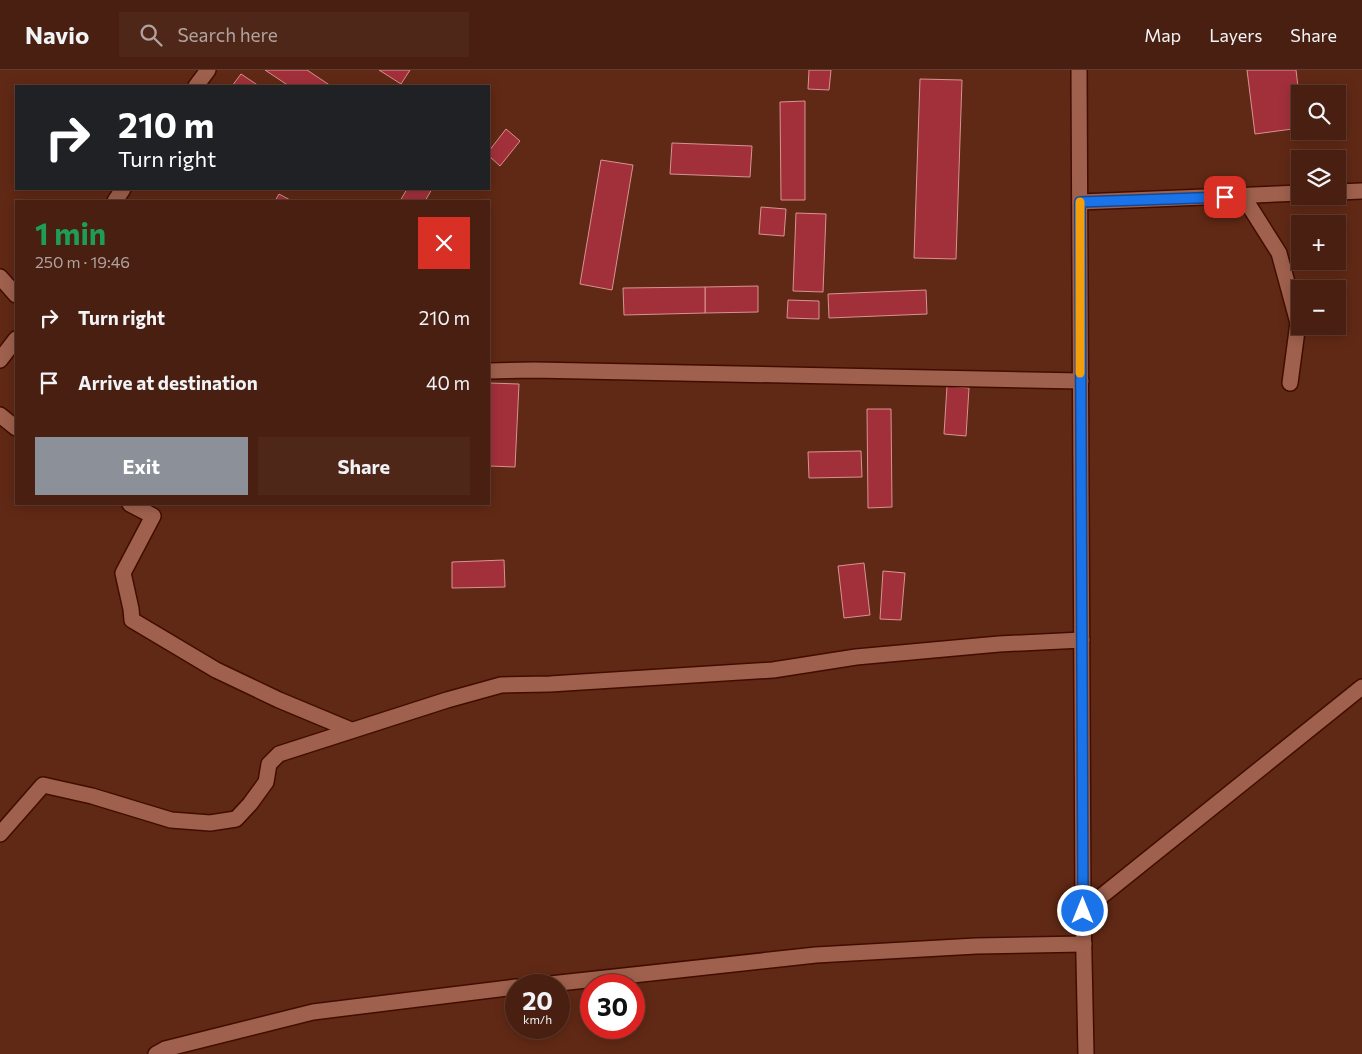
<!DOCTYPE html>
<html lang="en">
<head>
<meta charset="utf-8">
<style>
	body { margin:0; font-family:Commissioner,sans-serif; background:#4f2719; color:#f1f3f6; height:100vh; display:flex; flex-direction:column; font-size:19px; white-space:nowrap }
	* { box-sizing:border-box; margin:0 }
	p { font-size:16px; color:#b1a29f }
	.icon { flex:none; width:28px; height:28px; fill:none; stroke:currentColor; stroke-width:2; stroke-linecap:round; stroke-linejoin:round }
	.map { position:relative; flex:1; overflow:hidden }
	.sheet { position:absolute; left:15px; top:130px; width:475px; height:305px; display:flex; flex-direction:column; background:#481f10; border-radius:0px; box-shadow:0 2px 12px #0003,0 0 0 1px #603d30 }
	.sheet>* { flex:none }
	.hud { position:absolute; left:15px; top:15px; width:475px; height:105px; border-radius:0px; box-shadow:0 2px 12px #0003,0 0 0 1px #603d30; background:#202124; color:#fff; overflow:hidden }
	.buttons { position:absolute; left:1291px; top:15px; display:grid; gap:10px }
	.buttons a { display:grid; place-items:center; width:55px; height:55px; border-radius:0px; background:#481f10; box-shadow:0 2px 12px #0003,0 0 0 1px #603d30; font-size:25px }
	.speed { position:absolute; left:505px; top:904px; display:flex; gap:10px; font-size:25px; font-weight:700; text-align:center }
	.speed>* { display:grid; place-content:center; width:65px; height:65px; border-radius:50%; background:#481f10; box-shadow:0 2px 12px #0003,0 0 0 1px #603d30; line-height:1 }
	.speed small { font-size:12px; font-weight:400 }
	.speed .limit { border:8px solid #d22; background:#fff; color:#111 }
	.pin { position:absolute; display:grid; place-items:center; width:42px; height:42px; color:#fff; margin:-21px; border-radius:10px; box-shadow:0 2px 8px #0006 }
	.me { position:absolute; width:55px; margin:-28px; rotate:0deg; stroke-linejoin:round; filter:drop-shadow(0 0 4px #0008) }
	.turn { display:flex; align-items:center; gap:18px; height:105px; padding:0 20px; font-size:22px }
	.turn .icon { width:65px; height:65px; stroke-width:2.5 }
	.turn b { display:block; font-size:35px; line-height:42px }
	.round { display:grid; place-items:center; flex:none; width:52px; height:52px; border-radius:0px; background:#4f2719 }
	.overview { display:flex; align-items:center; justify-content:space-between; height:85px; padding:0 20px }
	h1 { font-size:30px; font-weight:700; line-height:38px; color:#1e9e55 }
	.action { display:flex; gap:10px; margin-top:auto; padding:10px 20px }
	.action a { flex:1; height:58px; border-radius:0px; background:#8c9099; color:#fff; font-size:20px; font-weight:700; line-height:58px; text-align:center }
	.action a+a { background:#4f2719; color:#f1f3f6 }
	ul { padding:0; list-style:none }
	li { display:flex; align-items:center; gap:15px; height:65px; padding:0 20px }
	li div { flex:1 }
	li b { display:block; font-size:19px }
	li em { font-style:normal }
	header { display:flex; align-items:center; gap:30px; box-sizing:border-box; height:70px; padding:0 25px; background:#481f10; border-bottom:1px solid #603d30 }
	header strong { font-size:24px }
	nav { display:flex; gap:28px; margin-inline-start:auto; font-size:18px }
	.search { width:350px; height:45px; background:#4f2719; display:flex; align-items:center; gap:12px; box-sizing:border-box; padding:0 18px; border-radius:0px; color:#b1a29f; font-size:19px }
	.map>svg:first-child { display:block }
	.building { fill:#a2303b; stroke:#d99292 }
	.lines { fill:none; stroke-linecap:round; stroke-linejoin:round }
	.minor-casing { stroke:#420d00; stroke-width:18 }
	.minor { stroke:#9f614d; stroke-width:15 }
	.route-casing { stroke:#114b97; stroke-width:12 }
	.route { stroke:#1a73e8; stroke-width:9 }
	.slow { stroke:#f59e0b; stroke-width:9 }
</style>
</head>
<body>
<header>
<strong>Navio</strong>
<div class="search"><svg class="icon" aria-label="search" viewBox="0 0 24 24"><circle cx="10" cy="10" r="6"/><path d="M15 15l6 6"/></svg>Search here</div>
<nav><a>Map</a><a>Layers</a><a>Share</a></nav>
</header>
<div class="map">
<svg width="1362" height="984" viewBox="0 0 1362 984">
	<rect width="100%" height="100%" fill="#602915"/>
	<!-- building -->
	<g class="building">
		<polygon points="265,0 307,0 331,16 289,16"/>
		<polygon points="379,0 410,0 401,14"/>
		<polygon points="809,0 831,0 829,20 808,19"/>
		<polygon points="1247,0 1296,0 1300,34 1300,58 1255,64"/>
		<polygon points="241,4 259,16 232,16"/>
		<polygon points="920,9 962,10 956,189 914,188"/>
		<polygon points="805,31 805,130 781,130 780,32"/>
		<polygon points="506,59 520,71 500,96 489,86 489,81"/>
		<polygon points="672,73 752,76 750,107 670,104"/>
		<polygon points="601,90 633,95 612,220 580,214"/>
		<polygon points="407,119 432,119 425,131 400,131"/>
		<polygon points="279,124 292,131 275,131"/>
		<polygon points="761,137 786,139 784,166 759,164"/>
		<polygon points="796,143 826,144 823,222 793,221"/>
		<polygon points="758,216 758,242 705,243 705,217"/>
		<polygon points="705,217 705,243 624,245 623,218"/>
		<polygon points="926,220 927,244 829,248 828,224"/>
		<polygon points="788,230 819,231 819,249 787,248"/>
		<polygon points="489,313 519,314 515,397 489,396"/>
		<polygon points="947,316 969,318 966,366 944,364"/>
		<polygon points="867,339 891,339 892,437 868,438"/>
		<polygon points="861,381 862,407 809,408 808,382"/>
		<polygon points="504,490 505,517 452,518 452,492"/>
		<polygon points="864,493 870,545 844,548 838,496"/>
		<polygon points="883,501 905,503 901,550 880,549"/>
	</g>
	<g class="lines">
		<defs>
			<g id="minor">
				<polyline points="1079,0 1083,841 1086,984"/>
				<polyline points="196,16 208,0"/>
				<polyline points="1338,122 1362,121"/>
				<polyline points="1243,126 1279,183 1298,253 1290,313"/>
				<polyline points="115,131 123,119"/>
				<polyline points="1080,132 1300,123"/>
				<polyline points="0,207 16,225"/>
				<polyline points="0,290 16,269"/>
				<polyline points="489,301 534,300 1081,311"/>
				<polyline points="0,345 16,358"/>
				<polyline points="130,434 153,446 123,503 131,539 132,550 216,600 279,630 351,660"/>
				<polyline points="0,764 43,715 92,726 171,750 210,753 236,749 250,734 266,712 269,694 279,684 447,630 501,615 550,614 773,600 856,587 999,574 1082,570"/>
				<polyline points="1083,841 1362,617"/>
				<polyline points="541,915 816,885 976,876 1084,874"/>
				<polyline points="156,984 165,979 313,942 516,917"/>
			</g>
		</defs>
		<!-- minor casing -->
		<use href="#minor" class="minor-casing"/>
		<!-- minor -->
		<use href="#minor" class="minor"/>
	</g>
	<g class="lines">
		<defs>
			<polyline id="route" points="1083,841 1080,132 1225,127"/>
		</defs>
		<!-- route casing -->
		<use href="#route" class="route-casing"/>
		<!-- route -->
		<use href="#route" class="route"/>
		<!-- slow -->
		<polyline class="slow" points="1080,132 1080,303"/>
	</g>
</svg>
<div class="buttons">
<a><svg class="icon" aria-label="search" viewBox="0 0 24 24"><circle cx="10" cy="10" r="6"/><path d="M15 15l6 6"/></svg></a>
<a><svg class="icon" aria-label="layers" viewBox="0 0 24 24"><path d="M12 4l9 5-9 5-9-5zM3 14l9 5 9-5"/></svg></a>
<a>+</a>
<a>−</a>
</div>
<div class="speed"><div>20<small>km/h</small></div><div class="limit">30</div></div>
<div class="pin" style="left:1225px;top:127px;background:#d93025"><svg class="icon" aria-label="arrive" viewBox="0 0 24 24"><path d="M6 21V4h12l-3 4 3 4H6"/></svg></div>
<svg class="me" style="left:1083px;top:841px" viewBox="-20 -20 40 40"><circle r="17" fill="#1a73e8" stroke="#fff" stroke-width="3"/><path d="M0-11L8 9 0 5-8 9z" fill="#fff"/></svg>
<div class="hud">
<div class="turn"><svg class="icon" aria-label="right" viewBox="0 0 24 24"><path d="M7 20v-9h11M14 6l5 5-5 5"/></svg><div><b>210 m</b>Turn right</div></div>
</div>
<section class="sheet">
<div class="overview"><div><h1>1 min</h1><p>250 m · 19:46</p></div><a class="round" style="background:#d93025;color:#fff"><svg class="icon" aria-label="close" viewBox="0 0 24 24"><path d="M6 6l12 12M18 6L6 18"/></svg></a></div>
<ul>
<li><svg class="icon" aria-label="right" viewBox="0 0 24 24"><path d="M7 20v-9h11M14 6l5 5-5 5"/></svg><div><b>Turn right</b></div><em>210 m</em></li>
<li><svg class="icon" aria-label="arrive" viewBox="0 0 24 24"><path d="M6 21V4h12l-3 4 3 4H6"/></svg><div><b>Arrive at destination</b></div><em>40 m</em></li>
</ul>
<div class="action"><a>Exit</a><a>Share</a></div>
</section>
</div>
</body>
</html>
